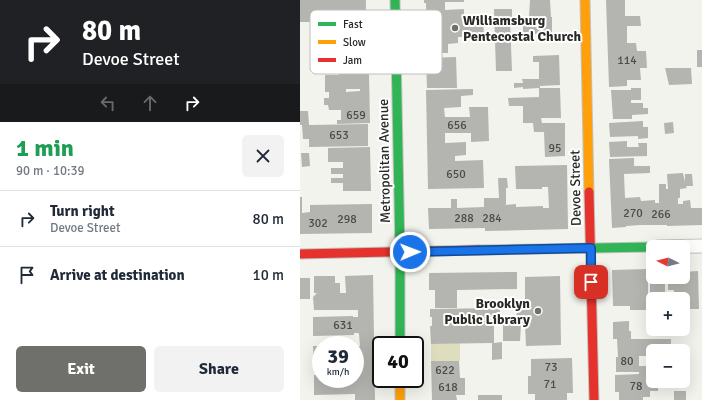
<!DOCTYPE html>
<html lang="en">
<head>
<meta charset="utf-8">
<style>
	body { margin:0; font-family:Signika,sans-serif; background:#f2f2f3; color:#1f2937; height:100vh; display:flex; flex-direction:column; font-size:15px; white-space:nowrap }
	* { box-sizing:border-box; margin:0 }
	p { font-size:13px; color:#747a83 }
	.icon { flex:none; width:22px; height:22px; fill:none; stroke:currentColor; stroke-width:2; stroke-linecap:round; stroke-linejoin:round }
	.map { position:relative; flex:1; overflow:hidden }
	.panel { display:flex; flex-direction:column; background:#fff; width:300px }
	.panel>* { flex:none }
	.hud { background:#202124; color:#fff; overflow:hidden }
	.needle { width:26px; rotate:276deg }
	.controls { position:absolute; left:346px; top:240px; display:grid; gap:8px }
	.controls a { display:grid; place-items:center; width:44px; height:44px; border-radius:6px; background:#fff; box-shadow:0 4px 16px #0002; font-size:20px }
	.speed { position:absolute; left:12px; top:336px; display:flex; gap:8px; font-size:20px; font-weight:700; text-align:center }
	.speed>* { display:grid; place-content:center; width:52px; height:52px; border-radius:50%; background:#fff; box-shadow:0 4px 16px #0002; line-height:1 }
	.speed small { font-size:10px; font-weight:400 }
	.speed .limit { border:2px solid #111; border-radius:6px; background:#fff; color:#111 }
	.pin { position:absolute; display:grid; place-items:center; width:34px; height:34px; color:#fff; margin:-17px; border-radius:8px; box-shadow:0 2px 6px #0006 }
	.me { position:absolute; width:44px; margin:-22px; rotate:89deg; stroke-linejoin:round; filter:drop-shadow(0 0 3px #0008) }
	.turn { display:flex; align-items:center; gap:14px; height:84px; padding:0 16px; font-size:18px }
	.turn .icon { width:52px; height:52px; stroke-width:2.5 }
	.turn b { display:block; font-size:28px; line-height:34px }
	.lanes { display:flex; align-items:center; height:38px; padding:0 16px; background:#0003; justify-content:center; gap:20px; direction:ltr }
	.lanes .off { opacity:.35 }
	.round { display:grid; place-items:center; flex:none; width:42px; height:42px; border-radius:6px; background:#f2f2f3 }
	.headline { display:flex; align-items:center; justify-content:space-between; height:68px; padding:0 16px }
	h1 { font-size:24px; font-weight:700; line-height:30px; color:#1e9e55 }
	.action { display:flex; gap:8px; margin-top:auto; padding:8px 16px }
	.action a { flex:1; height:46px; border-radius:6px; background:#6f6f6b; color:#fff; font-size:16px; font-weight:700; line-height:46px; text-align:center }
	.action a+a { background:#f2f2f3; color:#1f2937 }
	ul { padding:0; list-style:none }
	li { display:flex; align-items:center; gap:12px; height:56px; padding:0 16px; border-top:1px solid #e0e1e3 }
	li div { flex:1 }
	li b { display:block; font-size:15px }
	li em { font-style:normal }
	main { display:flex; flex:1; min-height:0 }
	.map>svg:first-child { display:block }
	.green { fill:#dedebf }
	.building { fill:#b4b4b0; fill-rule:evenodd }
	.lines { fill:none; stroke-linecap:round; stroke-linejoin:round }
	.street-casing { stroke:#c2c2be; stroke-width:15 }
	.fast-casing { stroke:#c2c2be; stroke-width:11 }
	.slow-casing { stroke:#c2c2be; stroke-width:11 }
	.jam-casing { stroke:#c2c2be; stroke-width:11 }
	.street { stroke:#fdfdfc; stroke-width:13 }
	.fast { stroke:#30b455; stroke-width:9 }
	.slow { stroke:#ff9f0a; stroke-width:9 }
	.jam { stroke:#e5322d; stroke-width:9 }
	.route-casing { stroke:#114b97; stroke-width:10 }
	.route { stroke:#1a73e8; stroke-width:7 }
	.poi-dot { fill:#6f6f6b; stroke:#fff; stroke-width:1.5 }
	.labels { text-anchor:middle; stroke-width:4; stroke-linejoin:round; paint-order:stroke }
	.number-label { font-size:12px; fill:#4b4b48 }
	.poi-label { font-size:14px; font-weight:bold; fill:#282825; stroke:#fff; text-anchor:start }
	.street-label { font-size:14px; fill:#282825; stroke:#fff }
	.key { fill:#fff; stroke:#bebebe; stroke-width:1 }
	.key-label { font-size:11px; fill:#282825 }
</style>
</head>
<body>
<main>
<section class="panel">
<div class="hud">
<div class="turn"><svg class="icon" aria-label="right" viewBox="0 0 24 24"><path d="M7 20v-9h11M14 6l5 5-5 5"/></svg><div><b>80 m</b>Devoe Street</div></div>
<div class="lanes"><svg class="icon off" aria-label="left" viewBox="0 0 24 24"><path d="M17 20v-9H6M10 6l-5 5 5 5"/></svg><svg class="icon off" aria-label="ahead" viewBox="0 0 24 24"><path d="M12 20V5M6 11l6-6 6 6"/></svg><svg class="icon" aria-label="right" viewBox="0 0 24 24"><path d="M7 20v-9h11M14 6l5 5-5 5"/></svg></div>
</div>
<div class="headline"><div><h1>1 min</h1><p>90 m · 10:39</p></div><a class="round"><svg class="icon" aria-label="close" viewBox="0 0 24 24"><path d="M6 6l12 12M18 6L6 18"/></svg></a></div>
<ul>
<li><svg class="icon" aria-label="right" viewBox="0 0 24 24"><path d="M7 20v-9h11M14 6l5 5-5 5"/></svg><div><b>Turn right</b><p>Devoe Street</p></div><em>80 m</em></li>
<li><svg class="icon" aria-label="arrive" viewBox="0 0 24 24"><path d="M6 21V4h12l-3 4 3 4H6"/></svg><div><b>Arrive at destination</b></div><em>10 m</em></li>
</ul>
<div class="action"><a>Exit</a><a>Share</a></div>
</section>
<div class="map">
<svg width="402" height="400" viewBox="0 0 402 400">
	<rect width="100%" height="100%" fill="#f3f3ee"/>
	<!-- green -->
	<polygon class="green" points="160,343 160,361 131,361 131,344"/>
	<!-- building -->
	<g class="building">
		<polygon points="0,0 66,0 65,57 31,56 31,22 52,22 52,12 16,12 16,22 0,22"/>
		<polygon points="124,0 164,0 164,2 145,2 145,10 164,9 164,20 183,19 184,36 158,37 158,43 148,44 148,53 127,53 126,3 124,3"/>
		<polygon points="230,0 250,0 251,17 252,17 252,34 223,34 223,17 229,17"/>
		<polygon points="306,0 325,0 325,16 340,16 341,26 327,26 327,43 336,43 337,51 346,51 347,68 340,68 341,80 327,80 327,86 309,87"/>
		<polygon points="194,9 212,9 212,19 210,19 212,71 196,71"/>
		<rect x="397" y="50" width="5" height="17"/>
		<polygon points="259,55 260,85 240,86 240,88 260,88 261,118 241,118 242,123 223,123 223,106 209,106 208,98 239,97 239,88 223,89 223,87 214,88 214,83 223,83 222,79 239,79 239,62 233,62 233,56"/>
		<polygon points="156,57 157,88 127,88 126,58"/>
		<path d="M65 59V74H69L70 123 37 124V120H41V110H29L28 105H24V98H29V92H25V75H39V68H48L47 60ZM46 89H60V91L46 92Z"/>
		<polygon points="365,68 391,68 392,84 369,85"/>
		<polygon points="331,88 341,88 341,100 331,100 331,103 343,103 343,108 348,108 348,114 332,115 332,119 313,119 311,90 331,90"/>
		<polygon points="173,89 173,95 161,96 161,107 144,108 145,117 170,117 169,107 188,107 189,141 171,142 171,133 145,133 145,143 166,142 166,155 155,156 155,161 183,160 184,188 128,189 126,90"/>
		<polygon points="0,111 8,111 9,125 68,124 68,146 9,147 9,139 3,139 2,125 0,125"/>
		<polygon points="343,121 343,127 348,127 348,138 338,139 338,136 310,137 309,123"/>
		<polygon points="373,122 374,133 365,134 364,123"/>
		<polygon points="233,123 265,123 265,156 245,157 244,132 234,132"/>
		<polygon points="327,141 327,147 339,147 338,143 347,143 347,156 310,157 309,142"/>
		<polygon points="70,147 71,191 43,191 43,183 31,183 31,178 43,178 43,174 31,174 31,168 43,168 43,162 28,162 28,148"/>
		<polygon points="1,153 9,153 10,166 2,167"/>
		<polygon points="334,158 334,166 350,166 350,173 324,174 325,198 340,197 341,201 355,200 355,203 359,203 359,184 366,184 366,189 368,189 367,174 383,173 385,182 385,174 392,174 393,186 386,186 387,188 380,189 380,198 378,198 378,204 383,204 383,201 390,200 391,208 402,208 402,225 367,226 367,225 341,225 326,226 326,227 312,228 309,159"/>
		<polygon points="267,165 268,229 185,231 185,228 129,229 128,208 151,208 151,199 157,199 157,208 184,207 184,198 199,198 198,178 207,178 208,188 206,188 206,205 216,204 216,207 243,206 243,208 249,208 248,187 242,187 242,189 216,189 215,166"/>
		<polygon points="0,197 2,197 2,213 10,212 10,205 72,204 72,233 0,234"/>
		<polygon points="348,269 348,310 330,310 330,306 313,306 312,270"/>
		<polygon points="398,271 399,309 383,309 383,299 374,299 374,290 368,290 368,277 383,277 383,272"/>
		<polygon points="217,272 217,289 157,290 157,308 135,308 135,290 129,290 129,273"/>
		<polygon points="350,272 353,272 353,277 365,277 365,299 356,299 356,295 350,295"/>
		<polygon points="73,275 75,400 55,400 55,394 14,395 14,375 21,375 21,379 55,379 55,347 57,347 60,346 59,334 58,333 54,333 54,335 13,336 13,317 53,316 53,317 58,317 58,310 14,310 13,297 17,293 14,293 14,276 35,276 35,283 40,283 40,293 46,293 45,276"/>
		<polygon points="260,276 261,345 226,346 225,323 217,323 216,300 225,300 225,277"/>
		<rect x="0" y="278" width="10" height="21"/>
		<polygon points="200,308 200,325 194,325 194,343 202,342 202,359 192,360 192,343 131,344 130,326 132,326 132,317 130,317 130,309"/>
		<polygon points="329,321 329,331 331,331 331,339 371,339 371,351 353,351 353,356 339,356 339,366 349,366 349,374 353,374 353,381 358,381 358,391 350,391 350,397 343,397 343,400 319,400 319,392 315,392 315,375 339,374 339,372 316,372 316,357 318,357 317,339 313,339 313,322"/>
		<polygon points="203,324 221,324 220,341 203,341"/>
		<polygon points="13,346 21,346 21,365 14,365"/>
		<polygon points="272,358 273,393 267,393 267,400 235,400 235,394 228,394 228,376 231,376 231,359"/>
		<polygon points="131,361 159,361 160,378 165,378 165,395 156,395 157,400 132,400"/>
		<rect x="374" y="391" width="12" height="9"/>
		<rect x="178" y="395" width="24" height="5"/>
	</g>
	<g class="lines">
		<defs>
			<polyline id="street" points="358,247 402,246"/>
			<g id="fast">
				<polyline points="95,0 100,252 100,345"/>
				<polyline points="178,250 353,247"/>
			</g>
			<g id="slow">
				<polyline points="285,0 289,192"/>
				<polyline points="100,379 100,400"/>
			</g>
			<g id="jam">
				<polyline points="289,192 294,400"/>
				<polyline points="0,254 178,250"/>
			</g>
		</defs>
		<!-- street casing -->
		<use href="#street" class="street-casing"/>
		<!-- fast casing -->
		<use href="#fast" class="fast-casing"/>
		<!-- slow casing -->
		<use href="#slow" class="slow-casing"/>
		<!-- jam casing -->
		<use href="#jam" class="jam-casing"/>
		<!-- street -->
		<use href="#street" class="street"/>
		<!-- fast -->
		<use href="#fast" class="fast"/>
		<!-- slow -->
		<use href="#slow" class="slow"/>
		<!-- jam -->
		<use href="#jam" class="jam"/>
	</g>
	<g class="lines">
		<defs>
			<polyline id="route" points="110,252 291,248 291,282"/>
		</defs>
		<!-- route casing -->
		<use href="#route" class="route-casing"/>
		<!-- route -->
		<use href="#route" class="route"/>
	</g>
	<!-- markers -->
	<g class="poi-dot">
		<circle cx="155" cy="28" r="4"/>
		<circle cx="238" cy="311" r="4"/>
	</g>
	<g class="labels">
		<!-- number labels -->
		<g class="number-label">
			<text x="327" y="64">114</text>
			<text x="56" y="119">659</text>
			<text x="157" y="129">656</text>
			<text x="39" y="139">653</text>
			<text x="255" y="152">95</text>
			<text x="156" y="178">650</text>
			<text x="333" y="217">270</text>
			<text x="361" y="218">266</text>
			<text x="164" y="222">288</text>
			<text x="192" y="222">284</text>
			<text x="47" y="223">298</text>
			<text x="18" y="227">302</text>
			<text x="43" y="329">631</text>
			<text x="327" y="365">80</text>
			<text x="251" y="371">73</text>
			<text x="145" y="374">622</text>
			<text x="250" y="388">71</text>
			<text x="336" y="390">78</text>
			<text x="148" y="391">618</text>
		</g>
		<!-- poi labels -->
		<g class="poi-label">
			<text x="163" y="25">Williamsburg<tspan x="163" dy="16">Pentecostal Church</tspan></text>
			<text x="230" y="308" text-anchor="end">Brooklyn<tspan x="230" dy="16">Public Library</tspan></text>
		</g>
		<!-- street labels -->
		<g class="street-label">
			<text transform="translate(84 161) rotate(-91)" y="5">Metropolitan Avenue</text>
			<text transform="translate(275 188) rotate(-91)" y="5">Devoe Street</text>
		</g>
	</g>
	<!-- legend -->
	<rect x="10" y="10" width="132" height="64" rx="6" class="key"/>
	<rect x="18" y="22" width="18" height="4" fill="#30b455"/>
	<rect x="18" y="40" width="18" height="4" fill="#ff9f0a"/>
	<rect x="18" y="58" width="18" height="4" fill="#e5322d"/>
	<g class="key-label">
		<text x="43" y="28">Fast</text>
		<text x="43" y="46">Slow</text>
		<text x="43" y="64">Jam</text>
	</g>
</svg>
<div class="controls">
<a><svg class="needle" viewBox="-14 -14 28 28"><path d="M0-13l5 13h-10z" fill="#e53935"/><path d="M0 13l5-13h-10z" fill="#747a83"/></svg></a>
<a>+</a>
<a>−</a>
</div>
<div class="speed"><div>39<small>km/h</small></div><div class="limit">40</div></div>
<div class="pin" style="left:291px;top:282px;background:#d93025"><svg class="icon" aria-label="arrive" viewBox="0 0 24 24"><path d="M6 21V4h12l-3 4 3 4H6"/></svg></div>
<svg class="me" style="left:110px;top:252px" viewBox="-20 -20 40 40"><circle r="17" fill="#1a73e8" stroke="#fff" stroke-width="3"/><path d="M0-11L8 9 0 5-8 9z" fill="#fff"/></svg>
</div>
</main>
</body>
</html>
